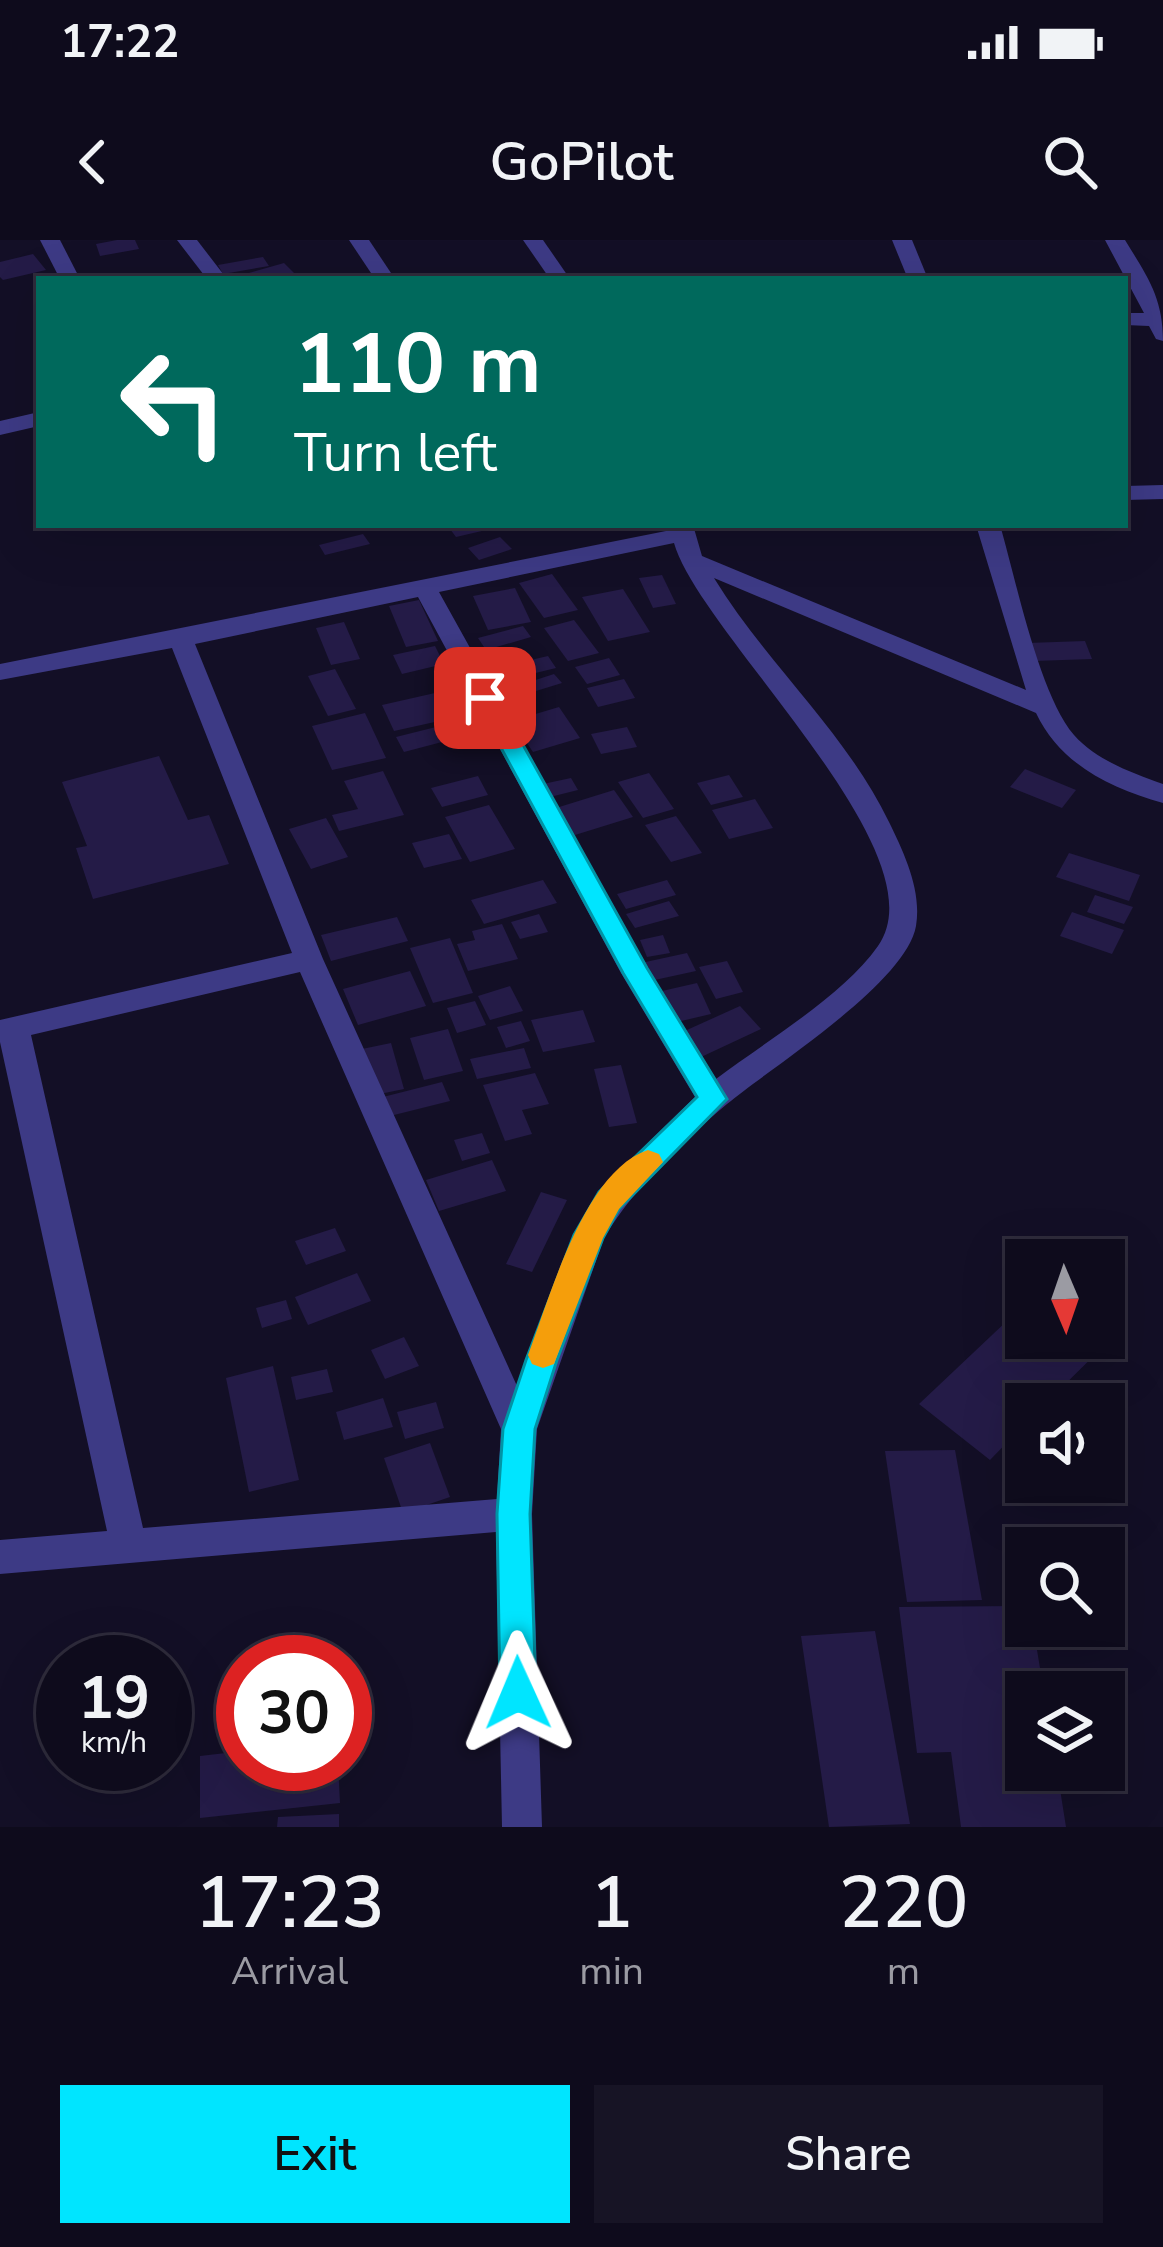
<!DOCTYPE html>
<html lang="en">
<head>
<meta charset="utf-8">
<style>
	body { margin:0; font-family:"Nunito Sans",sans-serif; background:#171425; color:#f1f3f6; height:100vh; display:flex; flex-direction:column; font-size:45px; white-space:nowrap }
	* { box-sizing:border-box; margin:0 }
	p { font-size:39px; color:#9b9ba3 }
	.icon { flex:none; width:66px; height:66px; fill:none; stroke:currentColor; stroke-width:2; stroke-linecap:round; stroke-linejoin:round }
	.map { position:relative; height:1587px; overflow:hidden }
	.sheet { display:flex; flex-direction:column; background:#0e0b1c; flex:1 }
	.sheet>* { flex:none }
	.guide { position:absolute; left:36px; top:36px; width:1092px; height:252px; border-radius:0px; box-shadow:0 12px 48px #0002,0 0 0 3px #2e2b3b; background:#00695c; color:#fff; overflow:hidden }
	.needle { width:78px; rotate:178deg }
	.fabs { position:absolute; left:1005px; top:999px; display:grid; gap:24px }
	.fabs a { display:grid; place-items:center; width:120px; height:120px; border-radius:0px; background:#0e0b1c; box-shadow:0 12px 48px #0002,0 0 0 3px #2e2b3b; font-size:60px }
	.speed { position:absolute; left:36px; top:1395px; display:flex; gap:24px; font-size:60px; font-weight:700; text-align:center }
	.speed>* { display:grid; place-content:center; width:156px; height:156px; border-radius:50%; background:#0e0b1c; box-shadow:0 12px 48px #0002,0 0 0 3px #2e2b3b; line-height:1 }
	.speed small { font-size:30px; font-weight:400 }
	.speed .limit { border:18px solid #d22; background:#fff; color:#111 }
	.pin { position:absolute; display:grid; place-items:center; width:102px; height:102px; color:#fff; margin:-51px; border-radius:24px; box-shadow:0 6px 18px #0006 }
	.me { position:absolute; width:132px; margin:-66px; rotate:359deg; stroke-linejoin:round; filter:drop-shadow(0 0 9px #0008) }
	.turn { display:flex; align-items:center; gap:42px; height:252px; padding:0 60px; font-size:54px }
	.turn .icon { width:156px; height:156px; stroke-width:2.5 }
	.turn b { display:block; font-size:84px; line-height:102px }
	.eta { display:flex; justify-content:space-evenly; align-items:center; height:204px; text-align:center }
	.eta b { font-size:72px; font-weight:600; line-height:84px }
	.button { display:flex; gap:24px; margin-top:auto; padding:24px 60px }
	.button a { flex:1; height:138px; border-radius:0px; background:#00e5ff; color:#111; font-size:48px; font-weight:600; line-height:138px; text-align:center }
	.button a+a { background:#171425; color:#f1f3f6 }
	.status { display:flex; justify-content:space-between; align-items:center; height:84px; padding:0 60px; background:#0e0b1c; direction:ltr }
	.status svg { height:33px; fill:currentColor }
	header { display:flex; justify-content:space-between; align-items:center; height:156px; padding:0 60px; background:#0e0b1c; font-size:54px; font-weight:600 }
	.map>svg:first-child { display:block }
	.building { fill:#241b47 }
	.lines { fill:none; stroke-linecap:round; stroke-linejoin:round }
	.minor { fill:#3d3a85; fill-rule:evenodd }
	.route { fill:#00e5ff; stroke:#0095a6; stroke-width:3 }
	.slow { fill:#f59e0b }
</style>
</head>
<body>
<div class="status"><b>17:22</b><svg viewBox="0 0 49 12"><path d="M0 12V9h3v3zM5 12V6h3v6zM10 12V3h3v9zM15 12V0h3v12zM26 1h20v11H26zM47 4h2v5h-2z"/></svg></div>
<header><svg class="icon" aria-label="back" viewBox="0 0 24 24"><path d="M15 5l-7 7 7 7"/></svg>GoPilot<svg class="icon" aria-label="search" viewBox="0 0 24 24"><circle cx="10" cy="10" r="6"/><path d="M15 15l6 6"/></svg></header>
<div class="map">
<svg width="1163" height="1587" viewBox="0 0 1163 1587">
	<rect width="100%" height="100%" fill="#130f26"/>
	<!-- building -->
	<g class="building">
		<polygon points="117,0 135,0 139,9 100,16 96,4"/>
		<polygon points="33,14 46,30 3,40 0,37 0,22"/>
		<polygon points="263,17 269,26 223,34 218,25"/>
		<polygon points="284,23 300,39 231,39 231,38"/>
		<polygon points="447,285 498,285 499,287 456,297"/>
		<polygon points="363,294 370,304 325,315 319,305"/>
		<polygon points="500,297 512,309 479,320 468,308"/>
		<polygon points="552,334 578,370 544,378 519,343"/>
		<polygon points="662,335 676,364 653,368 639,338"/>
		<polygon points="515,348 531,382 488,390 473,356"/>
		<polygon points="623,349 650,392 608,401 582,357"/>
		<polygon points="419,360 438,401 406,407 389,366"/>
		<polygon points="574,380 599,413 568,421 544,388"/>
		<polygon points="344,382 360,419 331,425 316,388"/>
		<polygon points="523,386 531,397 486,410 478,398"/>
		<polygon points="1085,401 1092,419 1034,421 1027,403"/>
		<polygon points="435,406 444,424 402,434 393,415"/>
		<polygon points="548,416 556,428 499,442 492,429"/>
		<polygon points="609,418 620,435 587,444 575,427"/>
		<polygon points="335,429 356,469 328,476 308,436"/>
		<polygon points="554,434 562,443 523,455 517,446"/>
		<polygon points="624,439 635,458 598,467 587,448"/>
		<polygon points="457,448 471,474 394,491 382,465"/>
		<polygon points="559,467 580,498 533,512 512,481"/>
		<polygon points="365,473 386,518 332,530 312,486"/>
		<polygon points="472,478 480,492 404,512 396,497"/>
		<polygon points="627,487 637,507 601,514 591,494"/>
		<polygon points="159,516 188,580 209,575 229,624 93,659 76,608 87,606 62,542"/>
		<polygon points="1025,529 1076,550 1062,568 1010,547"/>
		<polygon points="383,531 404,575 339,591 332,575 358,569 344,541"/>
		<polygon points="649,533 674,569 643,578 618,542"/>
		<polygon points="729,535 743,557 711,565 697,543"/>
		<polygon points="478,536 488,555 442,567 431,548"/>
		<polygon points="571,538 578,550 550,557 543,544"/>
		<polygon points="614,550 633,577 575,595 556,568"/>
		<polygon points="755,559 773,588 729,599 712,570"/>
		<polygon points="489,565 515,609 470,622 445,577"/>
		<polygon points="676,576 702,613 671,622 645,585"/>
		<polygon points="326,578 348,617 311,629 289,589"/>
		<polygon points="449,594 462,619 424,628 412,603"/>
		<polygon points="1069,613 1140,635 1129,661 1056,637"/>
		<polygon points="543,640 557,663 484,684 471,660"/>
		<polygon points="667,640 676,655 626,669 617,654"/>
		<polygon points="1095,655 1133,667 1124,684 1087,672"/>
		<polygon points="669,661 679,676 635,688 626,674"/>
		<polygon points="1072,672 1124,690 1112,714 1060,696"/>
		<polygon points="539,674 548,692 520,699 511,682"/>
		<polygon points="397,677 408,701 331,721 321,695"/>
		<polygon points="502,684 518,719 468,731 457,704 475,700 472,691"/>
		<polygon points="663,695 670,713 647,717 640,700"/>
		<polygon points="450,698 473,753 433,763 410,708"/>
		<polygon points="687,713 696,731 650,741 641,723"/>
		<polygon points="727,721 743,752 716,759 699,727"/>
		<polygon points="410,731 426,766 358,785 343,749"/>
		<polygon points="697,743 711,774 677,782 662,751"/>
		<polygon points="510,746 523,771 490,780 478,756"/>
		<polygon points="475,761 486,785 457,793 447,768"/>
		<polygon points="740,766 761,789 699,818 678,794"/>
		<polygon points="583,770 595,802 543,812 531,780"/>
		<polygon points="521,781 530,801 506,808 497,787"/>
		<polygon points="448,789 463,831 424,840 410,798"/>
		<polygon points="391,803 404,849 375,855 362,809"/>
		<polygon points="524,808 531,828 477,839 470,819"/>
		<polygon points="621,825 637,883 609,887 594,829"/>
		<polygon points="535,833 549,864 522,870 532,894 505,901 483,845"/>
		<polygon points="442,842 450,861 390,876 383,857"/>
		<polygon points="482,893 490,913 462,921 454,900"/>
		<polygon points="492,920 506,951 439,971 426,940"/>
		<polygon points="541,952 567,960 532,1032 506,1024"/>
		<polygon points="335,988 346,1011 306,1025 295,1001"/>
		<polygon points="357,1033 371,1061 308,1085 295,1057"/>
		<polygon points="286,1060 292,1079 262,1088 256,1068"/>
		<polygon points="1026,1063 1026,1098 1104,1098 1104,1079 1120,1090 1045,1164 1026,1164 1026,1183 990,1220 919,1164"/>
		<polygon points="404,1097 419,1126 385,1139 371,1110"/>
		<polygon points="273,1126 299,1240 249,1252 226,1138"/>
		<polygon points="327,1129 333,1152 296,1160 291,1137"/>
		<polygon points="383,1158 393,1187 344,1200 336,1172"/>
		<polygon points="436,1162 444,1188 405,1199 397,1172"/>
		<polygon points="430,1203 450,1257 403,1273 384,1218"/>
		<polygon points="955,1210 982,1360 907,1362 885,1211"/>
		<polygon points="1026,1366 1026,1386 1033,1386 1044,1452 1026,1452 1026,1530 1057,1530 1066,1587 961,1587 951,1512 917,1513 899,1367"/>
		<polygon points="875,1391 910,1584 829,1587 801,1396"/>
		<polygon points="243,1511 243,1524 338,1524 340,1563 200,1578 200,1516"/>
		<polygon points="339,1574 339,1587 277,1587 278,1577"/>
	</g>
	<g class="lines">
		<!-- minor -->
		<g class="minor">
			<polygon points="40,0 60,0 80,39 60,39"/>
			<polygon points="177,0 197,0 227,39 207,39"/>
			<polygon points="349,0 369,0 395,39 375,39"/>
			<polygon points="523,0 543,0 570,39 550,39"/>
			<polygon points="892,0 912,0 928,39 908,39"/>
			<path d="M1105 0H1125C1147 36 1163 57 1163 101L1156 99 1149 86 1125 85V73H1144Z"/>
			<polygon points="39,172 39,186 0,195 0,181"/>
			<polygon points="1163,245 1163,259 1125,260 1125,246"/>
			<path d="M669 285H693L702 316 1026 450 976 285H1000C1016 340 1039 454 1074 495 1096 520 1132 533 1163 544V563C1110 548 1060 524 1036 473L714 338C766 423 845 491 889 582 904 613 922 650 916 686 906 743 773 826 727 864 683 901 633 949 604 998L537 1189 532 1274 542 1587H502L496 1292 0 1334V1300L107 1291 0 802V780L292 713 172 408 0 440V424L671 290ZM674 303C700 394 944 613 878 706 843 756 766 801 716 839L648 728 439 352ZM418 357 621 733 695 857 598 952 573 995 517 1146 323 719 195 404ZM300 732 501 1189 497 1259 143 1288 31 795Z"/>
		</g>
	</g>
	<!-- route -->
	<polygon class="route" points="485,451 497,458 647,728 727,859 619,969 603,998 557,1120 535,1189 530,1274 536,1453 531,1465 518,1470 506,1465 500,1453 497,1274 503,1189 526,1120 574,995 599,952 697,857 623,733 474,458"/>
	<!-- slow -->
	<path class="slow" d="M648 910 659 914 663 922 619 969 603 998 554 1124 543 1128 532 1124 528 1115C550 1057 584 931 648 910Z"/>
</svg>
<div class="fabs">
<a><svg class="needle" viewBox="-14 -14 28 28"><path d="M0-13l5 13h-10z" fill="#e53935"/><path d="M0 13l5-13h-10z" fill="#9b9ba3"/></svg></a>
<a><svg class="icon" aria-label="sound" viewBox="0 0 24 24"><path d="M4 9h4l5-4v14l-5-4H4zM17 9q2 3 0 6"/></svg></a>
<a><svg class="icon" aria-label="search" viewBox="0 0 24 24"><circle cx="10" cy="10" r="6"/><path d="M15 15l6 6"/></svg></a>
<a><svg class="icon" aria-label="layers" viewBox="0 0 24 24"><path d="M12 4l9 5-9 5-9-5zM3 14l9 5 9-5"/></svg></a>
</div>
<div class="speed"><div>19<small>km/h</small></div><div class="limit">30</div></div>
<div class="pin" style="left:485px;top:458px;background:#d93025"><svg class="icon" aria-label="arrive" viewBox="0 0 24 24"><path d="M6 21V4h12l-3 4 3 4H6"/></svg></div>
<svg class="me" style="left:518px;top:1453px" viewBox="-20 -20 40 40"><path d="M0-17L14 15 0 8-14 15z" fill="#00e5ff" stroke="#fff" stroke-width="4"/></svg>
<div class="guide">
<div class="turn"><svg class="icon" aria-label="left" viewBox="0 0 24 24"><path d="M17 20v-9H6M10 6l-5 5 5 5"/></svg><div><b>110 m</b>Turn left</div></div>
</div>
</div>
<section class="sheet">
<div class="eta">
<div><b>17:23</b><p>Arrival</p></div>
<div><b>1</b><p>min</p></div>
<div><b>220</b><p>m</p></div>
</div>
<div class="button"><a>Exit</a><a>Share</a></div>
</section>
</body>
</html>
